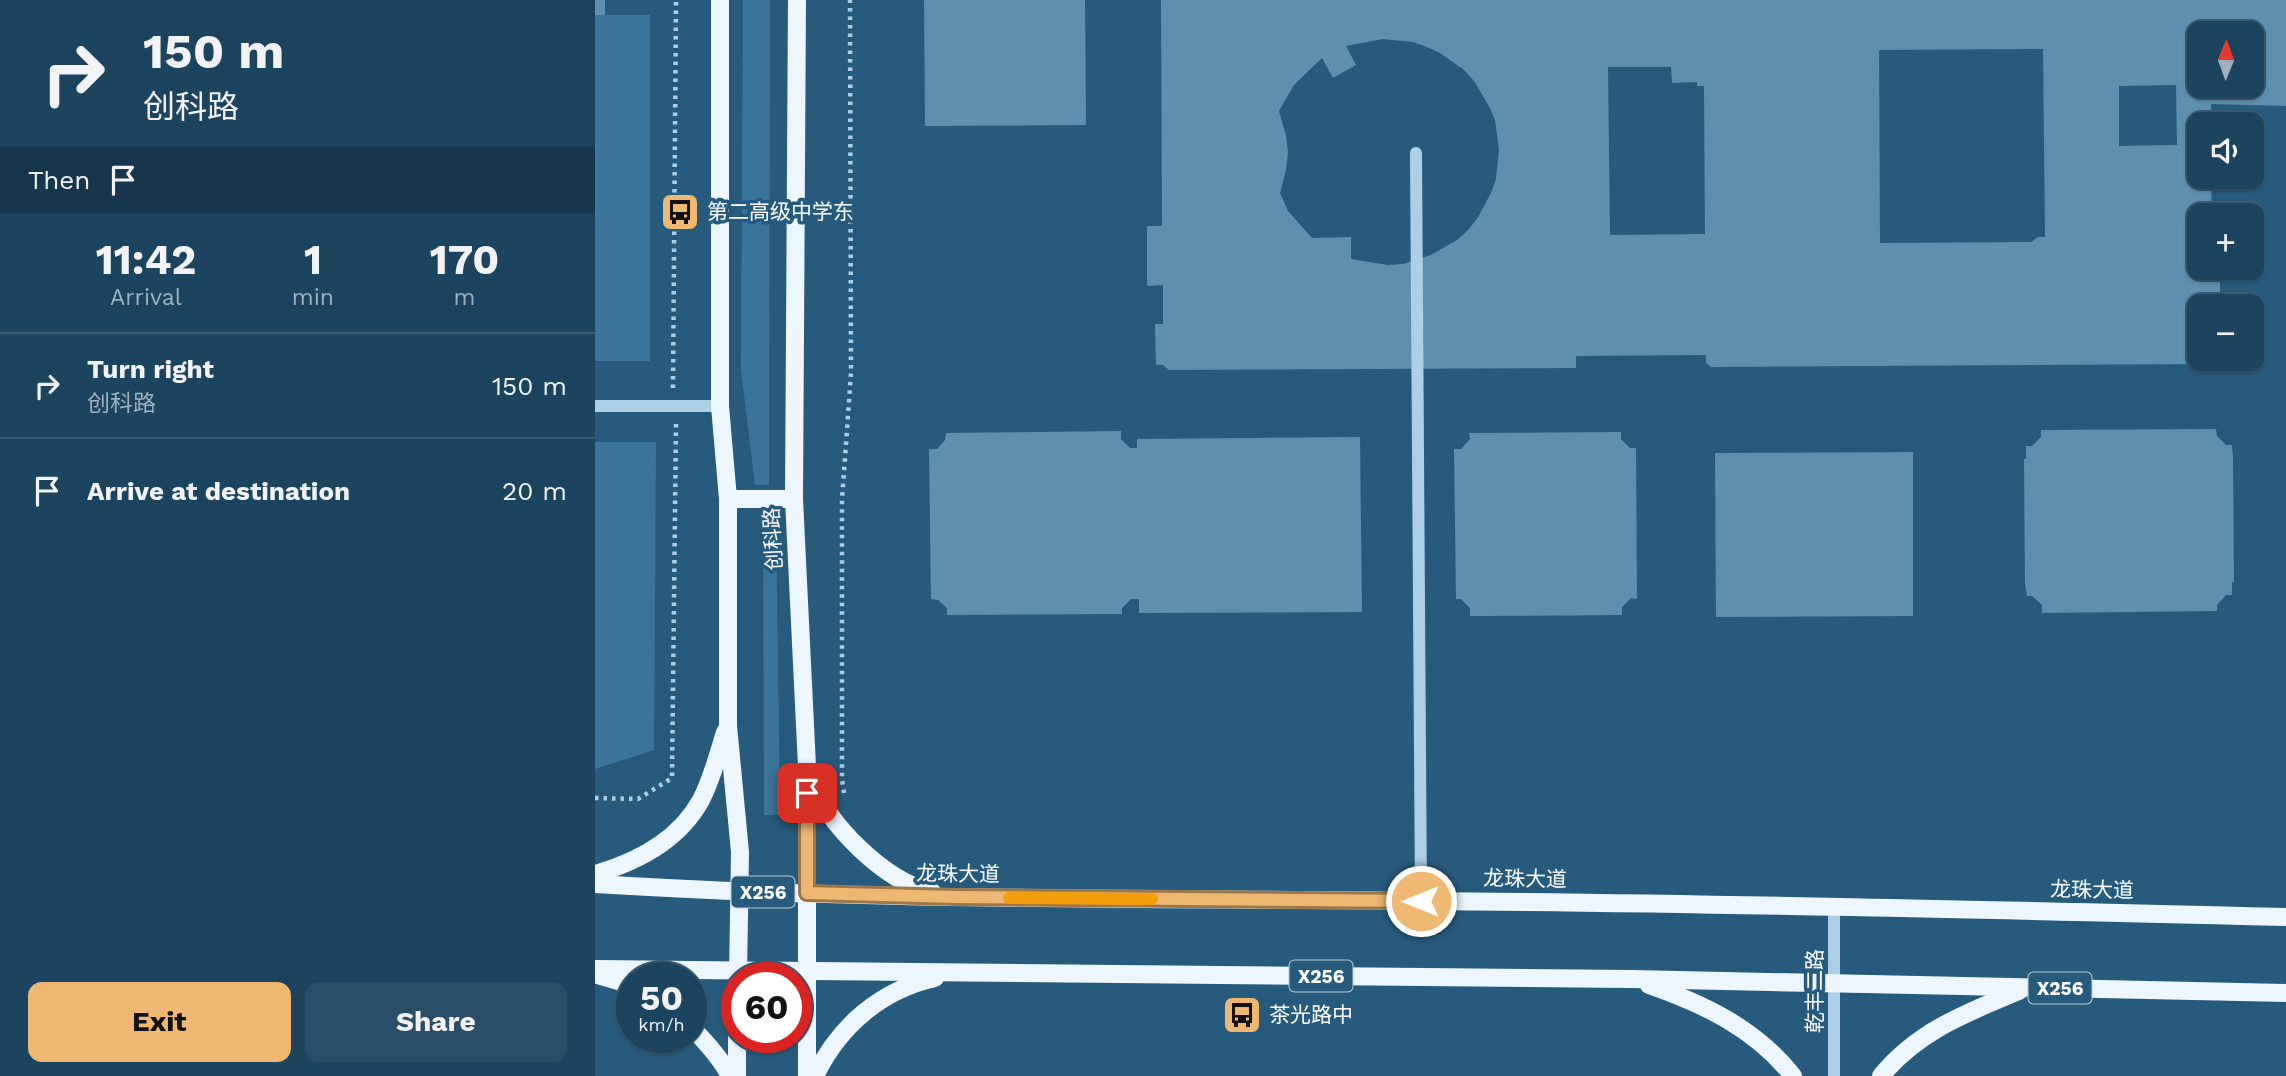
<!DOCTYPE html>
<html lang="en">
<head>
<meta charset="utf-8">
<style>
	body { margin:0; font-family:"Work Sans","Noto Sans SC",sans-serif; background:#2a4e67; color:#f1f3f6; height:100vh; display:flex; flex-direction:column; font-size:26px; white-space:nowrap }
	* { box-sizing:border-box; margin:0 }
	p { font-size:23px; color:#a0b0bc }
	.icon { flex:none; width:38px; height:38px; fill:none; stroke:currentColor; stroke-width:2; stroke-linecap:round; stroke-linejoin:round }
	.map { position:relative; flex:1; overflow:hidden }
	.panel { display:flex; flex-direction:column; background:#1d445e; width:595px }
	.panel>* { flex:none }
	.guide { background:#1d445e; color:#f1f3f6; overflow:hidden }
	.needle { width:46px; rotate:1deg }
	.fabs { position:absolute; left:1592px; top:21px; display:grid; gap:14px }
	.fabs a { display:grid; place-items:center; width:77px; height:77px; border-radius:14px; background:#1d445e; box-shadow:0 2px 5px #0004,0 0 0 2px #3b5c73; font-size:35px }
	.speed { position:absolute; left:21px; top:962px; display:flex; gap:14px; font-size:35px; font-weight:700; text-align:center }
	.speed>* { display:grid; place-content:center; width:91px; height:91px; border-radius:50%; background:#1d445e; box-shadow:0 2px 5px #0004,0 0 0 2px #3b5c73; line-height:1 }
	.speed small { font-size:18px; font-weight:400 }
	.speed .limit { border:10px solid #d22; background:#fff; color:#111 }
	.pin { position:absolute; display:grid; place-items:center; width:60px; height:60px; color:#fff; margin:-30px; border-radius:14px; box-shadow:0 4px 10px #0006 }
	.me { position:absolute; width:77px; margin:-38px; rotate:270deg; stroke-linejoin:round; filter:drop-shadow(0 0 5px #0008) }
	.turn { display:flex; align-items:center; gap:24px; height:147px; padding:0 28px; font-size:32px }
	.turn .icon { width:91px; height:91px; stroke-width:2.5 }
	.turn b { display:block; font-size:49px; line-height:60px }
	.then { display:flex; align-items:center; height:66px; padding:0 28px; background:#0003; gap:14px; font-size:26px }
	.eta { display:flex; justify-content:space-evenly; align-items:center; height:119px; text-align:center }
	.eta b { font-size:42px; font-weight:700; line-height:49px }
	.action { display:flex; gap:14px; margin-top:auto; padding:14px 28px }
	.action a { flex:1; height:80px; border-radius:14px; background:#eeb772; color:#111; font-size:28px; font-weight:700; line-height:80px; text-align:center }
	.action a+a { background:#2a4e67; color:#f1f3f6 }
	ul { padding:0; list-style:none }
	li { display:flex; align-items:center; gap:21px; height:105px; padding:0 28px; border-top:2px solid #3b5c73 }
	li div { flex:1 }
	li b { display:block; font-size:26px }
	li em { font-style:normal }
	main { display:flex; flex:1; min-height:0 }
	.map>svg:first-child { display:block }
	.green { fill:#3b759c }
	.building { fill:#5f8faf; fill-rule:evenodd }
	.lines { fill:none; stroke-linecap:round; stroke-linejoin:round }
	.path { stroke:#adcfe5; stroke-width:4.5; stroke-dasharray:3.5 5; stroke-linecap:butt }
	.minor { stroke:#adcfe5; stroke-width:12 }
	.major { stroke:#edf6fd; stroke-width:18 }
	.route-casing { stroke:#9b774a; stroke-width:18 }
	.route { stroke:#eeb772; stroke-width:12 }
	.slow { stroke:#f59e0b; stroke-width:12 }
	.labels { text-anchor:middle; stroke-width:7; stroke-linejoin:round; paint-order:stroke }
	.shield { fill:#275b7e; stroke:#beced8; stroke-width:2 }
	.shield-label { font-size:19px; font-weight:bold; fill:#fff }
	.poi-label { font-size:21px; fill:#fff; stroke:#275b7e; text-anchor:start }
	.street-label { font-size:21px; fill:#fff; stroke:#275b7e }
</style>
</head>
<body>
<main>
<section class="panel">
<div class="guide">
<div class="turn"><svg class="icon" aria-label="right" viewBox="0 0 24 24"><path d="M7 20v-9h11M14 6l5 5-5 5"/></svg><div><b>150 m</b>创科路</div></div>
<div class="then">Then<svg class="icon" aria-label="arrive" viewBox="0 0 24 24"><path d="M6 21V4h12l-3 4 3 4H6"/></svg></div>
</div>
<div class="eta">
<div><b>11:42</b><p>Arrival</p></div>
<div><b>1</b><p>min</p></div>
<div><b>170</b><p>m</p></div>
</div>
<ul>
<li><svg class="icon" aria-label="right" viewBox="0 0 24 24"><path d="M7 20v-9h11M14 6l5 5-5 5"/></svg><div><b>Turn right</b><p>创科路</p></div><em>150 m</em></li>
<li><svg class="icon" aria-label="arrive" viewBox="0 0 24 24"><path d="M6 21V4h12l-3 4 3 4H6"/></svg><div><b>Arrive at destination</b></div><em>20 m</em></li>
</ul>
<div class="action"><a>Exit</a><a>Share</a></div>
</section>
<div class="map">
<svg width="1691" height="1076" viewBox="0 0 1691 1076">
	<rect width="100%" height="100%" fill="#275b7e"/>
	<!-- green -->
	<g class="green">
		<polygon points="148,0 175,0 174,485 160,485 146,370"/>
		<rect x="0" y="15" width="55" height="346"/>
		<polygon points="0,442 61,442 59,750 0,769"/>
		<polygon points="168,516 181,516 185,815 169,815"/>
	</g>
	<!-- building -->
	<g class="building">
		<rect x="0" y="0" width="10" height="15"/>
		<polygon points="329,0 490,0 491,125 330,126"/>
		<path d="M566 0H1691V106L1616 104V124H1605V177H1616L1617 215H1605V268H1625V306H1605V359H1617L1611 364 1116 367 1111 363V355L981 356V368L574 370 568 365H561L560 324H568V285L552 286V226H567ZM1605 33H1657V86H1605ZM788 39 818 42 832 47 845 53 869 70 879 81 894 106 900 120 904 149 901 179 896 193 882 219 873 230 862 240 836 255 808 264 793 265 756 259V237L717 238 693 211 685 193 691 170 693 152 691 135 684 111 699 85 727 58 738 78 761 65 751 46ZM1448 49 1450 237H1443L1436 242 1285 243 1284 50ZM1013 67H1076L1077 83 1102 82V86H1109L1110 234 1015 235ZM1581 85 1582 145 1524 146V86Z"/>
		<polygon points="1621,429 1622,436 1631,445 1637,445 1638,459 1639,582 1637,582 1637,595 1631,595 1622,605 1622,611 1447,613 1447,605 1437,596 1432,596 1430,583 1429,459 1431,459 1431,446 1437,446 1446,437 1446,430"/>
		<polygon points="526,431 526,439 535,448 542,448 542,439 765,437 767,612 544,613 544,599 536,599 527,608 527,614 352,615 352,608 343,600 336,599 334,449 342,449 350,440 351,433"/>
		<polygon points="1026,432 1026,439 1035,448 1041,448 1042,599 1036,598 1027,607 1027,615 875,616 875,608 866,599 861,599 859,449 866,449 875,439 874,433"/>
		<polygon points="1318,452 1318,616 1121,617 1120,453"/>
	</g>
	<g class="lines">
		<!-- path -->
		<g class="path">
			<polyline points="78,388 81,0"/>
			<polyline points="249,793 247,780 247,500 256,373 255,0"/>
			<polyline points="0,798 43,799 77,778 81,424"/>
		</g>
		<!-- minor -->
		<g class="minor">
			<polyline points="821,153 826,901"/>
			<polyline points="0,406 125,406"/>
			<polyline points="1239,1076 1239,906"/>
		</g>
		<!-- major -->
		<g class="major">
			<polyline points="125,0 125,406 133,499 133,726 145,852 143,978"/>
			<polyline points="202,0 199,499 212,766 212,1076"/>
			<polyline points="133,499 199,499"/>
			<path d="M215 779C232 824 290 882 337 892"/>
			<path d="M0 874C42 862 84 840 106 800 117 779 123 755 130 732"/>
			<path d="M0 884C274 901 549 898 824 901 1113 903 1402 910 1691 917"/>
			<polyline points="0,969 1037,979 1691,993"/>
			<polyline points="3,975 37,985"/>
			<path d="M1054 985C1109 1004 1161 1029 1198 1076"/>
			<path d="M96 1027C111 1042 125 1057 135 1076"/>
			<polyline points="142,1076 142,1038"/>
			<path d="M220 1076C244 1026 286 990 340 978"/>
			<path d="M1286 1076C1323 1031 1371 1013 1424 991"/>
		</g>
	</g>
	<g class="lines">
		<defs>
			<polyline id="route" points="212,793 212,893 361,897 826,901"/>
		</defs>
		<!-- route casing -->
		<use href="#route" class="route-casing"/>
		<!-- route -->
		<use href="#route" class="route"/>
		<!-- slow -->
		<polyline class="slow" points="414,898 557,899"/>
	</g>
	<!-- icons -->
	<defs>
		<symbol id="bus-square" viewBox="-11 -11 22 22"><rect x="-9" y="-9" width="18" height="18" rx="4" fill="#eeb772" stroke="#275b7e"/><path d="M-5-6H5V4H4V6H2V4H-2V6H-4V4H-5ZM-3.5-4V0h7V-4ZM-3.5 1.2v1.5H-2V1.2ZM2 1.2v1.5H3.5V1.2Z" fill="#111"/></symbol>
	</defs>
	<g fill-rule="evenodd">
		<use href="#bus-square" x="63" y="190" width="44" height="44"/>
		<use href="#bus-square" x="625" y="993" width="44" height="44"/>
	</g>
	<g class="labels">
		<!-- shield labels -->
		<g class="shield">
			<rect x="136.5" y="876.5" width="63" height="31" rx="5"/>
			<rect x="694.5" y="960.5" width="63" height="31" rx="5"/>
			<rect x="1433.5" y="972.5" width="63" height="31" rx="5"/>
		</g>
		<g class="shield-label">
			<text x="168" y="899">X256</text>
			<text x="726" y="983">X256</text>
			<text x="1465" y="995">X256</text>
		</g>
		<!-- poi labels -->
		<g class="poi-label">
			<text x="112" y="219">第二高级中学东</text>
			<text x="674" y="1022">茶光路中</text>
		</g>
		<!-- street labels -->
		<g class="street-label">
			<text transform="translate(178 539) rotate(-93)" y="7">创科路</text>
			<text transform="translate(363 874) rotate(1)" y="7">龙珠大道</text>
			<text transform="translate(930 879) rotate(1)" y="7">龙珠大道</text>
			<text transform="translate(1497 890) rotate(1)" y="7">龙珠大道</text>
			<text transform="translate(1220 991) rotate(-90)" y="7">乾丰二路</text>
		</g>
	</g>
</svg>
<div class="fabs">
<a><svg class="needle" viewBox="-14 -14 28 28"><path d="M0-13l5 13h-10z" fill="#e53935"/><path d="M0 13l5-13h-10z" fill="#a0b0bc"/></svg></a>
<a><svg class="icon" aria-label="sound" viewBox="0 0 24 24"><path d="M4 9h4l5-4v14l-5-4H4zM17 9q2 3 0 6"/></svg></a>
<a>+</a>
<a>−</a>
</div>
<div class="speed"><div>50<small>km/h</small></div><div class="limit">60</div></div>
<div class="pin" style="left:212px;top:793px;background:#d93025"><svg class="icon" aria-label="arrive" viewBox="0 0 24 24"><path d="M6 21V4h12l-3 4 3 4H6"/></svg></div>
<svg class="me" style="left:826px;top:901px" viewBox="-20 -20 40 40"><circle r="17" fill="#eeb772" stroke="#fff" stroke-width="3"/><path d="M0-11L8 9 0 5-8 9z" fill="#fff"/></svg>
</div>
</main>
</body>
</html>
